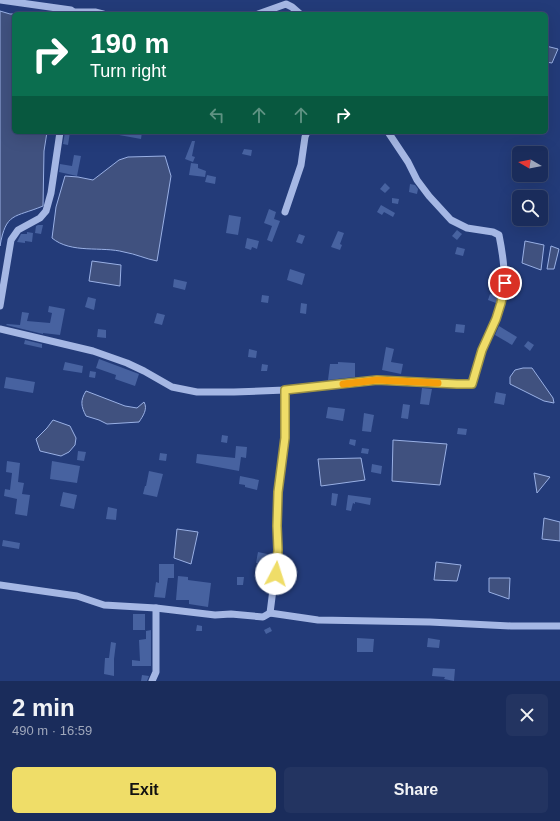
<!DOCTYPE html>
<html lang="en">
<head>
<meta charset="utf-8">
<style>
	body { margin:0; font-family:Helvetica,sans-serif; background:#233461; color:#f1f3f6; height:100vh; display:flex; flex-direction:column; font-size:15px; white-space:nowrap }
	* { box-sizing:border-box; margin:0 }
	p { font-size:13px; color:#9fa7bb }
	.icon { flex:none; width:22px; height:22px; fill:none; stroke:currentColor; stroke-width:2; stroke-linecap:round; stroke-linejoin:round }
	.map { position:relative; height:681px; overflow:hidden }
	.side { display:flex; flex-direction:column; background:#1a2c5b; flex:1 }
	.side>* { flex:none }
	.guide { position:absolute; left:12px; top:12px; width:536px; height:122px; border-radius:6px; box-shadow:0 4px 16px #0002,0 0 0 1px #384871; background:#0b6e4f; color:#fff; overflow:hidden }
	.needle { width:26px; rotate:279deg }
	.buttons { position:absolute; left:512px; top:146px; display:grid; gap:8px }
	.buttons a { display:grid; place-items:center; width:36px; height:36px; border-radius:6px; background:#1a2c5b; box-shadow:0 4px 16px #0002,0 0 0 1px #384871; font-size:20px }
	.pin { position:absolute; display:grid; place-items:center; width:34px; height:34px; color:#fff; margin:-17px; border:2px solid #fff; border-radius:50%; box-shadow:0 1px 4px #0007 }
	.me { position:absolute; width:44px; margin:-22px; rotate:5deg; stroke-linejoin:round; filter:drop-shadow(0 0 3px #0008) }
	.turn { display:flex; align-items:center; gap:14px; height:84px; padding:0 12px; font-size:18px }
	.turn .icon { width:52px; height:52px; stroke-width:2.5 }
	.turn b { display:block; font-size:28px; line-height:34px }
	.lanes { display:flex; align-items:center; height:38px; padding:0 12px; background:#0003; justify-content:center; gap:20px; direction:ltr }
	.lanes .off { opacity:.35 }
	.round { display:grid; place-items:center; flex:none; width:42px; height:42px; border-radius:6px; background:#233461 }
	.summary { display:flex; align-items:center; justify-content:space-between; height:68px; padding:0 12px }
	h1 { font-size:24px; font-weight:600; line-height:30px }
	.primary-button { display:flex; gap:8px; margin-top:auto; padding:8px 12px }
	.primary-button a { flex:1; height:46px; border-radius:6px; background:#efdd68; color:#111; font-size:16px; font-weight:600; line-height:46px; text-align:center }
	.primary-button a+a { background:#233461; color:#f1f3f6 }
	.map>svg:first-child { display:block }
	.water { fill:#40517f; stroke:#99b0e5 }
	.building { fill:#4762a0 }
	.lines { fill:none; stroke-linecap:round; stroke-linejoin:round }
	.minor { stroke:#a5b7e4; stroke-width:7 }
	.route-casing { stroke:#9b9044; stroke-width:10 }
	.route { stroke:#efdd68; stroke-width:7 }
	.slow { stroke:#f59e0b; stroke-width:7 }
</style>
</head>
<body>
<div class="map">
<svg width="560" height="681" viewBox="0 0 560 681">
	<rect width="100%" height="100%" fill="#233b79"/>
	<!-- water -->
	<g class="water">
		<path d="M0 11 10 14H43H14V132H47L44 151 43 206C14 218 6 212 0 246Z"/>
		<polygon points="546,46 558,49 552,63 546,62"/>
		<path d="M165 156 171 176 157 261C146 259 136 254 124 252 102 246 71 254 52 238L56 207 65 176 78 177 93 180 119 160 128 157Z"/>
		<polygon points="525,241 544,245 541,270 522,263"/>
		<polygon points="551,246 559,249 554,269 547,269"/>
		<polygon points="92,261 121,265 120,286 89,281"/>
		<polygon points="523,368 532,368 553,398 554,403 544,401 510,384 510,377 515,370"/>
		<path d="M86 391 125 406 137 408 144 402C148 409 143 416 139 422L107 424 99 420 86 416C81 406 80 401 86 391Z"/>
		<polygon points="53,420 70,426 76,438 75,445 69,452 61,456 40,451 36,439 47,428"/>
		<polygon points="393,440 447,444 440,485 392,481"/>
		<polygon points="361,458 365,480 321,486 318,459"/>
		<polygon points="534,473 550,477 537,493"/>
		<polygon points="544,518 560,522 560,541 542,539"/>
		<polygon points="177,529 198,532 191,564 174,558"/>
		<polygon points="436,562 461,565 457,581 434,580"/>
		<polygon points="489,578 510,578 509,599 489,592"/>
	</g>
	<!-- building -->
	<g class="building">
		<polygon points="65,132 70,132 68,145 63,144"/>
		<polygon points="119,132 142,132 141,139 119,135"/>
		<polygon points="192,141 195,141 192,156 195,157 193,162 185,159"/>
		<polygon points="244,149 252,150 251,156 242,154"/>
		<polygon points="74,155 81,156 77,176 59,172 60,164 72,166"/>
		<polygon points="191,163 198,164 198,168 206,171 205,177 189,175"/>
		<polygon points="207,175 216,177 215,184 205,182"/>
		<polygon points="385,183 390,188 385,193 380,189"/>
		<polygon points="410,184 415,185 418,189 417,194 409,192"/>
		<polygon points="392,198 399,199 398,204 392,203"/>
		<polygon points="381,205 395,213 393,217 384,212 382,215 377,212"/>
		<polygon points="269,209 276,212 274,219 280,221 272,242 267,240 272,226 264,223"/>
		<polygon points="229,215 241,217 238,235 226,233"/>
		<polygon points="38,225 43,225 41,234 35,233 36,226"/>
		<polygon points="457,230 462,234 457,240 452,236"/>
		<polygon points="338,231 344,233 340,244 342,245 340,250 331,247"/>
		<polygon points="27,232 33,233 32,242 25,241 25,243 17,242 21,234 27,234"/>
		<polygon points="299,234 305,236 302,244 296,242"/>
		<polygon points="247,238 259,241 257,249 252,247 251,250 245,248"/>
		<polygon points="457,247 465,249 463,256 455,254"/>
		<polygon points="290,269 305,274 302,285 287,280"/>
		<polygon points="174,279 187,282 185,290 173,287"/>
		<polygon points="490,294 498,296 496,303 488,300"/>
		<polygon points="262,295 269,296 268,303 261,302"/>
		<polygon points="88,297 96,299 94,310 85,307"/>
		<polygon points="301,303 307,304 306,314 300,313"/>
		<polygon points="49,306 65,309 60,335 43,333 43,334 6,325 7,324 20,325 22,312 29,313 27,321 50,323 52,313 48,312"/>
		<polygon points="157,313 165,315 162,325 154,323"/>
		<polygon points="456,324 465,325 464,333 455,332"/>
		<polygon points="499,326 517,337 512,345 495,335"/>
		<polygon points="98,329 106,330 106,338 97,337"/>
		<polygon points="25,340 42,344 42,348 24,344"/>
		<polygon points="528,341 534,345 530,351 524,346"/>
		<polygon points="386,347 394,349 391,362 403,364 401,374 382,370"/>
		<polygon points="249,349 257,351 256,358 248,357"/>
		<polygon points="99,359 139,374 135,386 115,379 116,375 96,368"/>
		<polygon points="65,362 83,366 82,373 63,370"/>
		<polygon points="338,362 355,363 355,377 328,380 330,364 338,364"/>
		<polygon points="262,364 268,365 267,371 261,371"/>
		<polygon points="90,371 96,372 95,378 89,377"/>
		<polygon points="6,377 35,382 33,393 4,388"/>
		<polygon points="422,388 432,389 429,405 420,404"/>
		<polygon points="496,392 506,394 504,405 494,403"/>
		<polygon points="403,404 410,405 408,419 401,418"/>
		<polygon points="328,407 345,409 343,421 326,418"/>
		<polygon points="364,413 374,415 371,432 362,431"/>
		<polygon points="458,428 467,429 466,435 457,434"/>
		<polygon points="222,435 228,436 227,443 221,442"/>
		<polygon points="350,439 356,440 355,446 349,444"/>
		<polygon points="236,446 247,447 246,458 241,457 239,471 196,463 197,454 235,458"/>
		<polygon points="362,448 369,449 368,454 361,453"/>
		<polygon points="78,451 86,452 84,461 77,460"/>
		<polygon points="160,453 167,454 166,461 159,460"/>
		<polygon points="7,461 20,463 18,482 24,483 22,494 30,495 27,516 15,514 17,499 4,496 5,489 10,490 12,473 6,472"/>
		<polygon points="52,461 80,466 77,483 50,479"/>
		<polygon points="372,464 382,466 381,474 371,472"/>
		<polygon points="149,471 163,474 157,497 143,494 145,486 146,486"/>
		<polygon points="240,476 259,480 257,490 245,487 245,485 239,484"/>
		<polygon points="63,492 77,495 74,509 60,506"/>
		<polygon points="332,493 338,494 336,506 331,505"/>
		<polygon points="348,495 371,498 370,505 355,502 355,504 353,503 351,511 346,510"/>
		<polygon points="108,507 117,509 116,520 106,519"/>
		<polygon points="3,540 20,543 19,549 2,546"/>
		<polygon points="258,552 272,555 271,566 256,563"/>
		<polygon points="159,564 174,564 174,578 168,578 165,598 154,597 156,582 159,583"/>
		<polygon points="178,576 188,577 188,580 211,583 208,607 189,604 189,600 176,600"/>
		<polygon points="237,577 244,577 243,585 237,585"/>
		<rect x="133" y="614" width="12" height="16"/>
		<polygon points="197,625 202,626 202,631 196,631"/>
		<polygon points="270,627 272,631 266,634 264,630"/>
		<polygon points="151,630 151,666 132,666 132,660 140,661 139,640 146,639 146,631"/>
		<polygon points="357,638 374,639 373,652 357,652"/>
		<polygon points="428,638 440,640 439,648 427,647"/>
		<polygon points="111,642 116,643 114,659 114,676 104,674 105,658 109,658"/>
		<polygon points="433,668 455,669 454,681 444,679 445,677 432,676"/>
		<polygon points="142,675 149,676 147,681 141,681"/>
	</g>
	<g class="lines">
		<!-- minor -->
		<g class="minor">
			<polyline points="0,0 71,10 76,14"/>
			<polyline points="75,12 95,12 103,14"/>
			<polyline points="258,14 286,4 292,7 300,14"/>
			<polyline points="285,212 301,165 305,137 307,132"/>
			<polyline points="0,306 11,240 18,230 40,218 46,211 51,193 60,132"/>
			<path d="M0 329 93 351 127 363 144 371 172 387 197 392H234L285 390 377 380 457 384H471C477 372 478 360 483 348 487 339 492 330 496 320 508 292 505 265 499 235L493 232 467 228 451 220 429 196 417 180 408 162 388 132"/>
			<polyline points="0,585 77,596 104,605 156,608 215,615 231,614 263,617 270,613 318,620 430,622 511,626 560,626"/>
			<polyline points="270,613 278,550 277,526 278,492 285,438 285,390"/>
			<polyline points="152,681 156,672 156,608"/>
		</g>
	</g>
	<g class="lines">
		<defs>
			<polyline id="route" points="276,574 278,550 277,526 278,492 285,438 285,390 377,380 457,384 472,384 482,350 496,319 501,303 505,283"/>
		</defs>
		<!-- route casing -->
		<use href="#route" class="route-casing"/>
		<!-- route -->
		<use href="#route" class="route"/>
		<!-- slow -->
		<polyline class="slow" points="343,384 377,380 438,383"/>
	</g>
</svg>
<div class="buttons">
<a><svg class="needle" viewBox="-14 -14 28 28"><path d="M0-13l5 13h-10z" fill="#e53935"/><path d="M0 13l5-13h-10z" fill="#9fa7bb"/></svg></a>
<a><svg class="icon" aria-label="search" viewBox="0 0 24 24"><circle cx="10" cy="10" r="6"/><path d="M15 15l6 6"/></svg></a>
</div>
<div class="pin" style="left:505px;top:283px;background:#d93025"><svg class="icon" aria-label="arrive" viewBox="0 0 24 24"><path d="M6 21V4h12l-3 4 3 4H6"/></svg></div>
<svg class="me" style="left:276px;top:574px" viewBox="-20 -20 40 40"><circle r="19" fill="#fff"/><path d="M0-13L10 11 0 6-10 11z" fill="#efdd68"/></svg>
<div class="guide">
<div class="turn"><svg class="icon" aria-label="right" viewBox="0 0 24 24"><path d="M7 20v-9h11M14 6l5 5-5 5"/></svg><div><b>190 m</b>Turn right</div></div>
<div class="lanes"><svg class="icon off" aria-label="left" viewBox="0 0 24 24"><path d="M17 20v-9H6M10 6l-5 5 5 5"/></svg><svg class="icon off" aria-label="ahead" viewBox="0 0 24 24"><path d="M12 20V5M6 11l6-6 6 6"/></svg><svg class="icon off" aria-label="ahead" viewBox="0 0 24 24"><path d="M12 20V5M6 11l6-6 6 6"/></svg><svg class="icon" aria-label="right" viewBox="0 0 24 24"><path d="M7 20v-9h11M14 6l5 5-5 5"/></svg></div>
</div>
</div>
<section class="side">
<div class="summary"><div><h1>2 min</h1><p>490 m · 16:59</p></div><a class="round"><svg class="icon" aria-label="close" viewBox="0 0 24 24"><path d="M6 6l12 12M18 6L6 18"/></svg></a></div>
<div class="primary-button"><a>Exit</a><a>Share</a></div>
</section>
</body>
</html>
